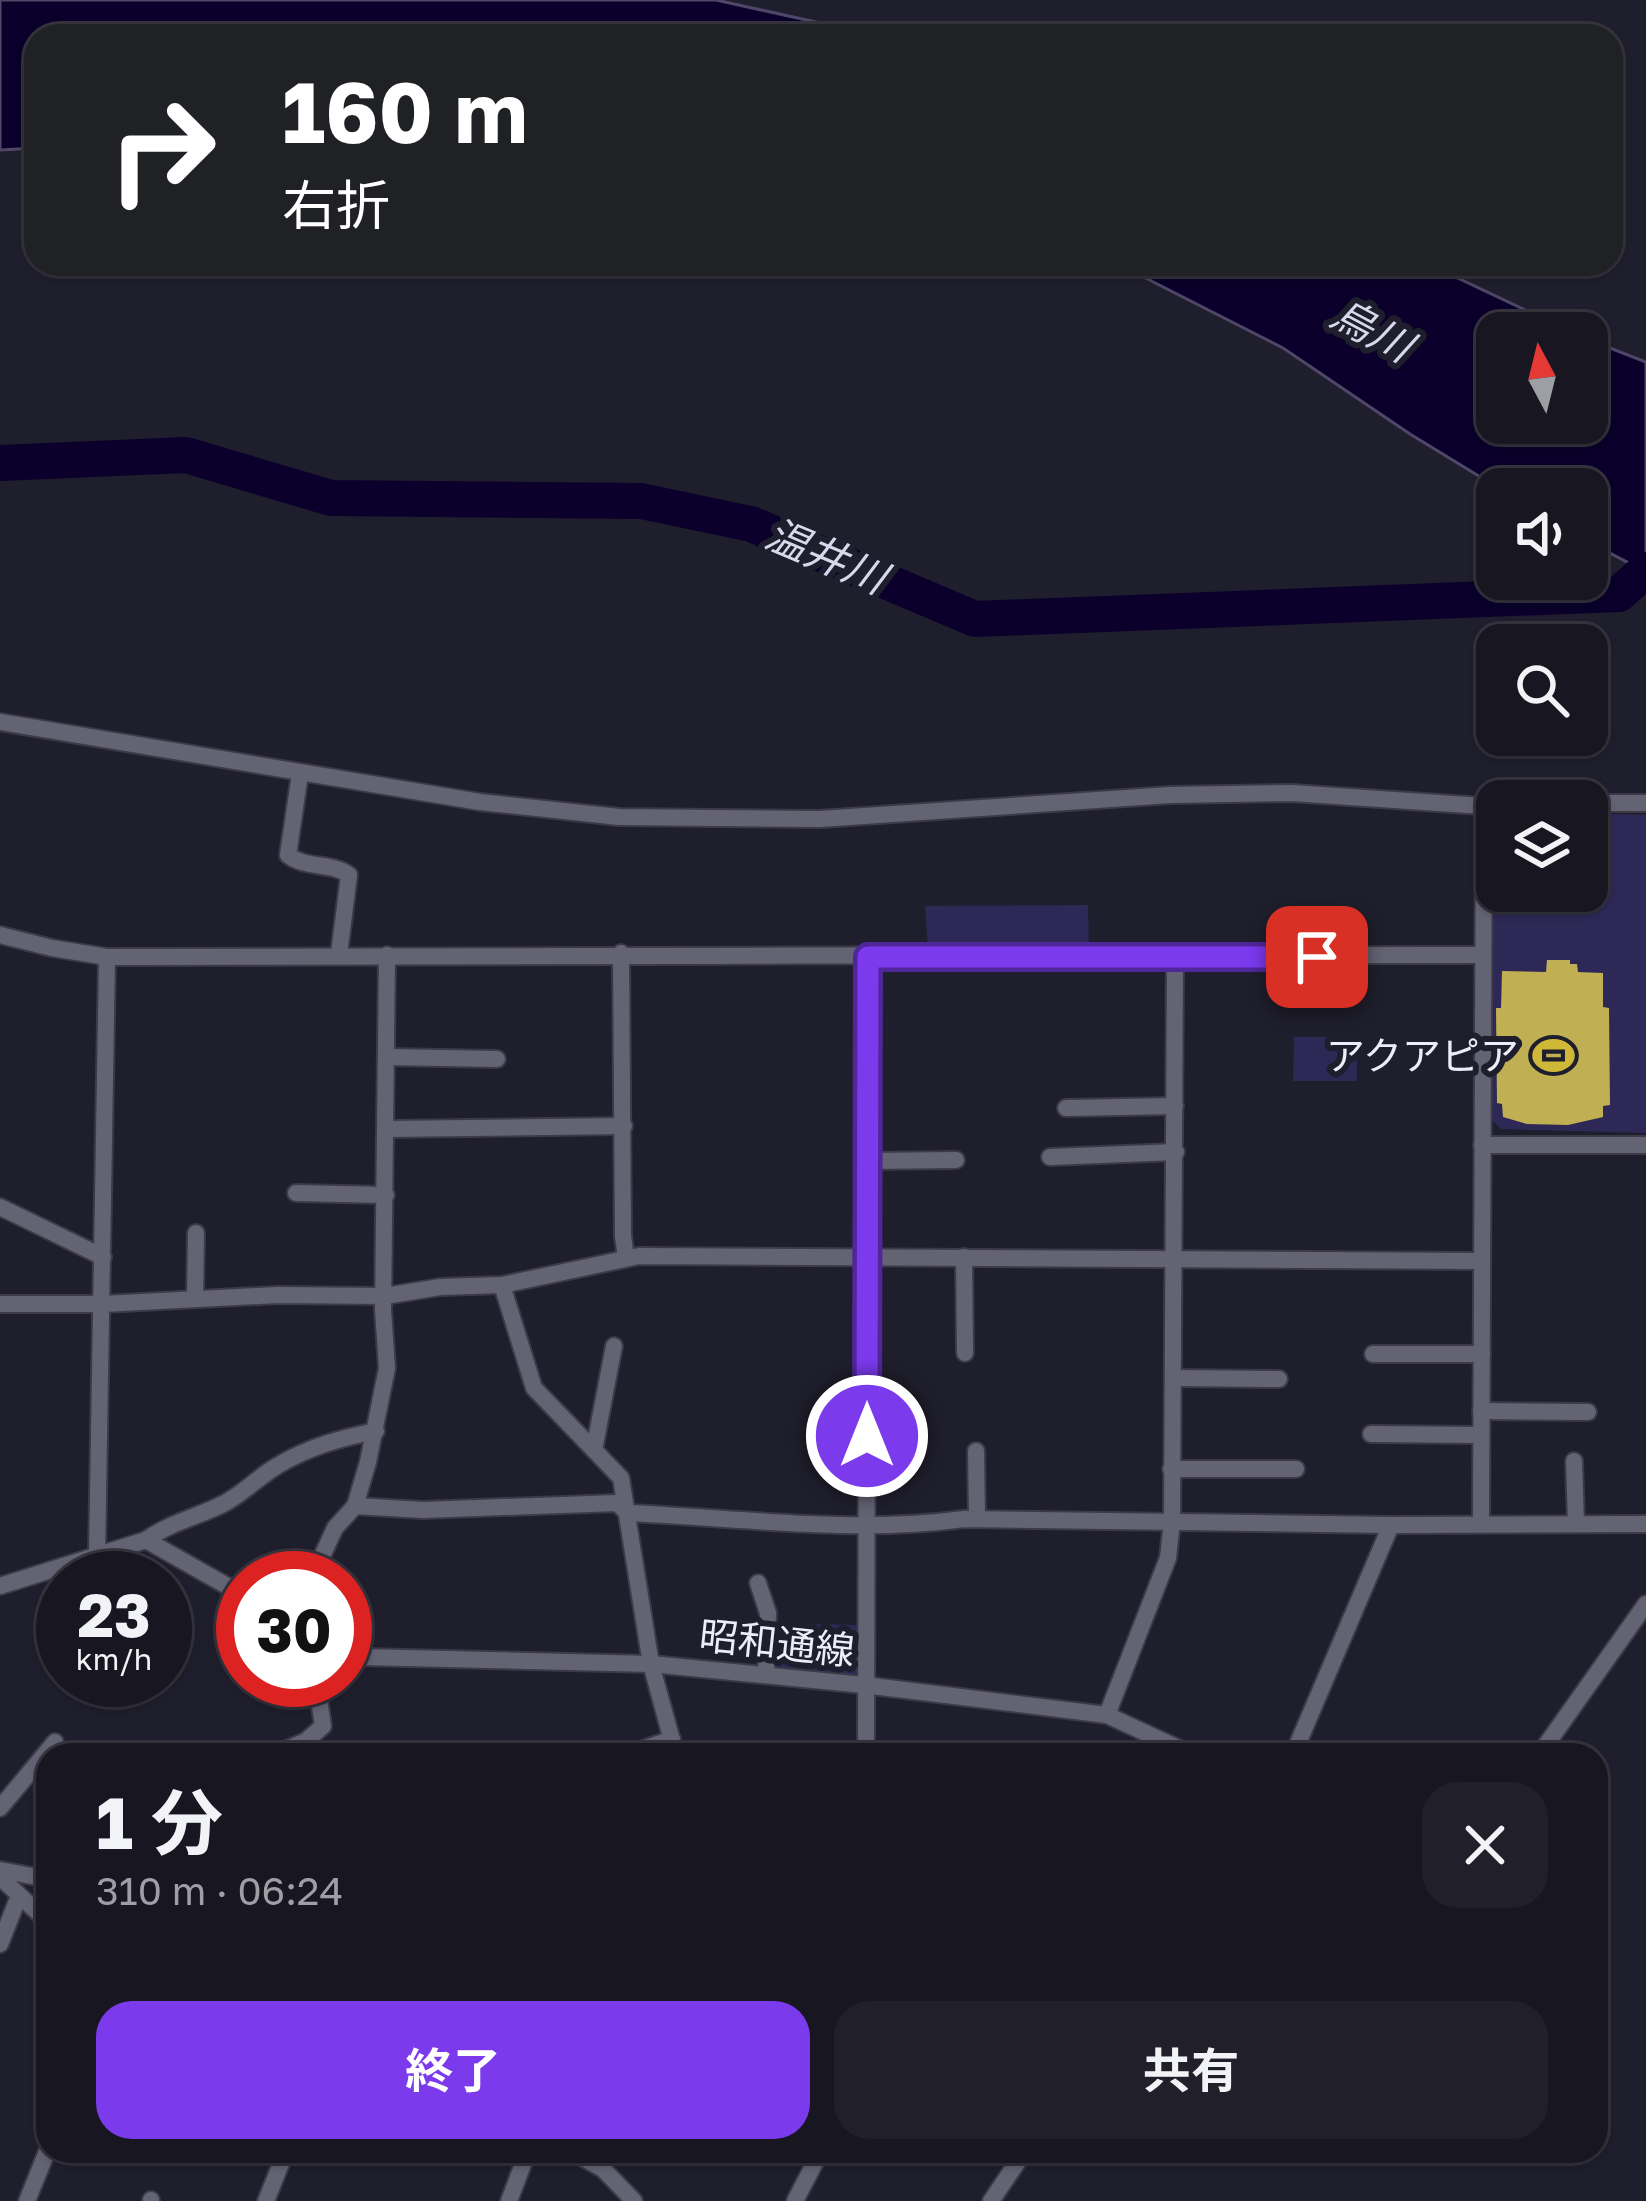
<!DOCTYPE html>
<html lang="ja">
<head>
<meta charset="utf-8">
<style>
	body { margin:0; font-family:"Golos Text","Noto Sans JP",sans-serif; background:#201f2a; color:#f1f3f6; height:100vh; display:flex; flex-direction:column; font-size:45px; white-space:nowrap }
	* { box-sizing:border-box; margin:0 }
	p { font-size:39px; color:#9e9fa5 }
	.icon { flex:none; width:66px; height:66px; fill:none; stroke:currentColor; stroke-width:2; stroke-linecap:round; stroke-linejoin:round }
	.map { position:relative; flex:1; overflow:hidden }
	.side { position:absolute; left:36px; top:1743px; width:1572px; height:420px; display:flex; flex-direction:column; background:#171621; border-radius:36px; box-shadow:0 3px 9px #0004,0 0 0 3px #36353f }
	.side>* { flex:none }
	.guide { position:absolute; left:24px; top:24px; width:1599px; height:252px; border-radius:36px; box-shadow:0 3px 9px #0004,0 0 0 3px #36353f; background:#202124; color:#fff; overflow:hidden }
	.needle { width:78px; rotate:353deg }
	.fabs { position:absolute; left:1476px; top:312px; display:grid; gap:24px }
	.fabs a { display:grid; place-items:center; width:132px; height:132px; border-radius:24px; background:#171621; box-shadow:0 3px 9px #0004,0 0 0 3px #36353f; font-size:60px }
	.speed { position:absolute; left:36px; top:1551px; display:flex; gap:24px; font-size:60px; font-weight:700; text-align:center }
	.speed>* { display:grid; place-content:center; width:156px; height:156px; border-radius:50%; background:#171621; box-shadow:0 3px 9px #0004,0 0 0 3px #36353f; line-height:1 }
	.speed small { font-size:30px; font-weight:400 }
	.speed .limit { border:18px solid #d22; background:#fff; color:#111 }
	.pin { position:absolute; display:grid; place-items:center; width:102px; height:102px; color:#fff; margin:-51px; border-radius:24px; box-shadow:0 6px 18px #0006 }
	.me { position:absolute; width:132px; margin:-66px; rotate:0deg; stroke-linejoin:round; filter:drop-shadow(0 0 9px #0008) }
	.turn { display:flex; align-items:center; gap:42px; height:252px; padding:0 60px; font-size:54px }
	.turn .icon { width:156px; height:156px; stroke-width:2.5 }
	.turn b { display:block; font-size:84px; line-height:102px }
	.round { display:grid; place-items:center; flex:none; width:126px; height:126px; border-radius:36px; background:#201f2a }
	.overview { display:flex; align-items:center; justify-content:space-between; height:204px; padding:0 60px }
	h1 { font-size:72px; font-weight:700; line-height:90px }
	.cta { display:flex; gap:24px; margin-top:auto; padding:24px 60px }
	.cta a { flex:1; height:138px; border-radius:36px; background:#7c3aed; color:#fff; font-size:48px; font-weight:700; line-height:138px; text-align:center }
	.cta a+a { background:#201f2a; color:#f1f3f6 }
	.map>svg:first-child { display:block }
	.green { fill:#2d2856 }
	.water { fill:#0a002b; stroke:#4e4768; stroke-width:3 }
	.lines { fill:none; stroke-linecap:round; stroke-linejoin:round }
	.river { stroke:#0a002b; stroke-width:36 }
	.building { fill:#c1af53 }
	.street-casing { stroke:#3b3a46; stroke-width:20 }
	.street { stroke:#636374; stroke-width:16 }
	.route-casing { stroke:#51269a; stroke-width:30 }
	.route { stroke:#7c3aed; stroke-width:21 }
	.labels { text-anchor:middle; stroke-width:12; stroke-linejoin:round; paint-order:stroke }
	.poi-label { font-size:39px; fill:#ededf7; stroke:#1f1e2c; text-anchor:end }
	.street-label { font-size:39px; fill:#ededf7; stroke:#1f1e2c }
	.water-label { font-size:42px; font-style:italic; fill:#d8d8ed; stroke:#1f1e2c }
</style>
</head>
<body>
<div class="map">
<svg width="1646" height="2201" viewBox="0 0 1646 2201">
	<rect width="100%" height="100%" fill="#1f1e2c"/>
	<!-- green -->
	<g class="green">
		<polygon points="1587,813 1646,815 1646,1133 1501,1129 1491,1120 1494,822 1497,819 1497,891 1587,891"/>
		<polygon points="1088,905 1089,949 928,950 925,906"/>
		<polygon points="1294,1037 1357,1037 1357,1081 1293,1081"/>
		<polygon points="777,1623 857,1625 860,1671 855,1676 775,1667"/>
	</g>
	<!-- water -->
	<g class="water">
		<polygon points="0,0 716,0 879,36 36,36 36,148 0,150"/>
		<polygon points="1118,264 1428,264 1574,333 1497,333 1497,423 1587,423 1587,339 1646,362 1646,572 1587,541 1587,489 1500,489 1410,434 1283,348"/>
	</g>
	<g class="lines">
		<!-- river -->
		<polyline class="river" points="0,463 186,455 331,498 641,501 751,524 975,619 1619,594 1646,570"/>
	</g>
	<!-- building -->
	<polygon class="building" points="1547,960 1570,960 1570,964 1577,964 1578,972 1603,973 1603,1007 1609,1008 1610,1105 1603,1106 1603,1117 1568,1125 1527,1124 1503,1117 1502,1104 1497,1103 1496,1008 1501,1008 1502,971 1546,972"/>
	<g class="lines">
		<defs>
			<g id="street">
				<polyline points="0,722 480,802 619,817 820,819 1170,795 1292,793 1497,807"/>
				<path d="M300 774 288 855C305 869 332 862 349 875L339 954"/>
				<polyline points="1587,803 1646,803"/>
				<path d="M0 935 52 948 107 957C566 952 1024 959 1483 955"/>
				<polyline points="621,953 623,1236 626,1258"/>
				<polyline points="387,1057 497,1059"/>
				<polyline points="1066,1108 1175,1106"/>
				<polyline points="387,1129 624,1126"/>
				<polyline points="1482,1145 1646,1145"/>
				<polyline points="1050,1157 1176,1152"/>
				<polyline points="868,1161 956,1160"/>
				<polyline points="296,1193 386,1195"/>
				<polyline points="0,1207 103,1257"/>
				<polyline points="964,1257 965,1353"/>
				<polyline points="502,1285 534,1388 621,1478 651,1664 676,1755"/>
				<polyline points="195,1299 196,1233"/>
				<polyline points="0,1304 103,1304 277,1295 385,1296 440,1287 502,1285 639,1256 1482,1261"/>
				<polyline points="1373,1354 1482,1354"/>
				<polyline points="1173,1378 1279,1379"/>
				<polyline points="1481,1411 1588,1412"/>
				<polyline points="1371,1434 1481,1435"/>
				<polyline points="594,1450 614,1346"/>
				<polyline points="976,1451 977,1519"/>
				<polyline points="1574,1461 1576,1524"/>
				<polyline points="1171,1469 1296,1469"/>
				<path d="M355 1506 423 1510 617 1503 628 1513C738 1518 854 1534 964 1519L1391 1525 1646 1524"/>
				<polyline points="1481,1524 1484,809"/>
				<path d="M146 1540C169 1523 197 1517 223 1504 243 1494 258 1477 277 1466 308 1447 341 1438 376 1431"/>
				<polyline points="97,1555 107,957"/>
				<polyline points="312,1578 335,1528 355,1506 368,1462 387,1368 383,1310 387,955"/>
				<polyline points="758,1583 768,1613 766,1675"/>
				<polyline points="0,1586 146,1540 243,1595"/>
				<polyline points="345,1649 363,1657 651,1664 864,1685 1107,1715 1193,1755"/>
				<polyline points="1107,1715 1168,1558 1172,1521 1175,957"/>
				<polyline points="273,1755 306,1741"/>
				<polyline points="311,1755 306,1741 323,1726 316,1680"/>
				<polyline points="626,1755 672,1739"/>
				<polyline points="866,1755 868,957"/>
				<polyline points="1293,1755 1391,1525"/>
				<polyline points="1539,1755 1646,1604"/>
				<polyline points="0,1808 55,1742"/>
				<polyline points="0,1870 48,1879"/>
				<polyline points="0,1877 48,1922"/>
				<polyline points="0,1944 19,1896"/>
				<polyline points="571,2151 603,2169 634,2201"/>
				<polyline points="27,2201 48,2149"/>
				<polyline points="151,2201 151,2200"/>
				<polyline points="266,2201 286,2151"/>
				<polyline points="509,2201 528,2151"/>
				<polyline points="795,2201 821,2151"/>
				<polyline points="991,2201 1025,2151"/>
			</g>
		</defs>
		<!-- street casing -->
		<use href="#street" class="street-casing"/>
		<!-- street -->
		<use href="#street" class="street"/>
	</g>
	<g class="lines">
		<defs>
			<polyline id="route" points="867,1436 868,957 1317,957"/>
		</defs>
		<!-- route casing -->
		<use href="#route" class="route-casing"/>
		<!-- route -->
		<use href="#route" class="route"/>
	</g>
	<!-- icons -->
	<defs>
		<symbol id="stadium-bare" viewBox="-9 -9 18 18"><path d="M0-5a6.5 5 0 1 0 0 10a6.5 5 0 1 0 0-10ZM-3.5-1.8h7v3.6h-7Z" fill="#cfb837" stroke="#1f1e2c" stroke-width="2.5" paint-order="stroke"/></symbol>
	</defs>
	<g fill-rule="evenodd">
		<use href="#stadium-bare" x="1524" y="1026" width="59" height="59"/>
	</g>
	<g class="labels">
		<!-- poi labels -->
		<g class="poi-label">
			<text x="1519" y="1070">アクアピア</text>
		</g>
		<!-- street labels -->
		<g class="street-label">
			<text transform="translate(777 1643) rotate(6)" y="14">昭和通線</text>
		</g>
		<!-- water labels -->
		<g class="water-label">
			<text transform="translate(1372 330) rotate(28)" y="15">烏川</text>
			<text transform="translate(826 556) rotate(23)" y="15">温井川</text>
		</g>
	</g>
</svg>
<div class="fabs">
<a><svg class="needle" viewBox="-14 -14 28 28"><path d="M0-13l5 13h-10z" fill="#e53935"/><path d="M0 13l5-13h-10z" fill="#9e9fa5"/></svg></a>
<a><svg class="icon" aria-label="sound" viewBox="0 0 24 24"><path d="M4 9h4l5-4v14l-5-4H4zM17 9q2 3 0 6"/></svg></a>
<a><svg class="icon" aria-label="search" viewBox="0 0 24 24"><circle cx="10" cy="10" r="6"/><path d="M15 15l6 6"/></svg></a>
<a><svg class="icon" aria-label="layers" viewBox="0 0 24 24"><path d="M12 4l9 5-9 5-9-5zM3 14l9 5 9-5"/></svg></a>
</div>
<div class="speed"><div>23<small>km/h</small></div><div class="limit">30</div></div>
<div class="pin" style="left:1317px;top:957px;background:#d93025"><svg class="icon" aria-label="arrive" viewBox="0 0 24 24"><path d="M6 21V4h12l-3 4 3 4H6"/></svg></div>
<svg class="me" style="left:867px;top:1436px" viewBox="-20 -20 40 40"><circle r="17" fill="#7c3aed" stroke="#fff" stroke-width="3"/><path d="M0-11L8 9 0 5-8 9z" fill="#fff"/></svg>
<div class="guide">
<div class="turn"><svg class="icon" aria-label="right" viewBox="0 0 24 24"><path d="M7 20v-9h11M14 6l5 5-5 5"/></svg><div><b>160 m</b>右折</div></div>
</div>
<section class="side">
<div class="overview"><div><h1>1 分</h1><p>310 m · 06:24</p></div><a class="round"><svg class="icon" aria-label="close" viewBox="0 0 24 24"><path d="M6 6l12 12M18 6L6 18"/></svg></a></div>
<div class="cta"><a>終了</a><a>共有</a></div>
</section>
</div>
</body>
</html>
